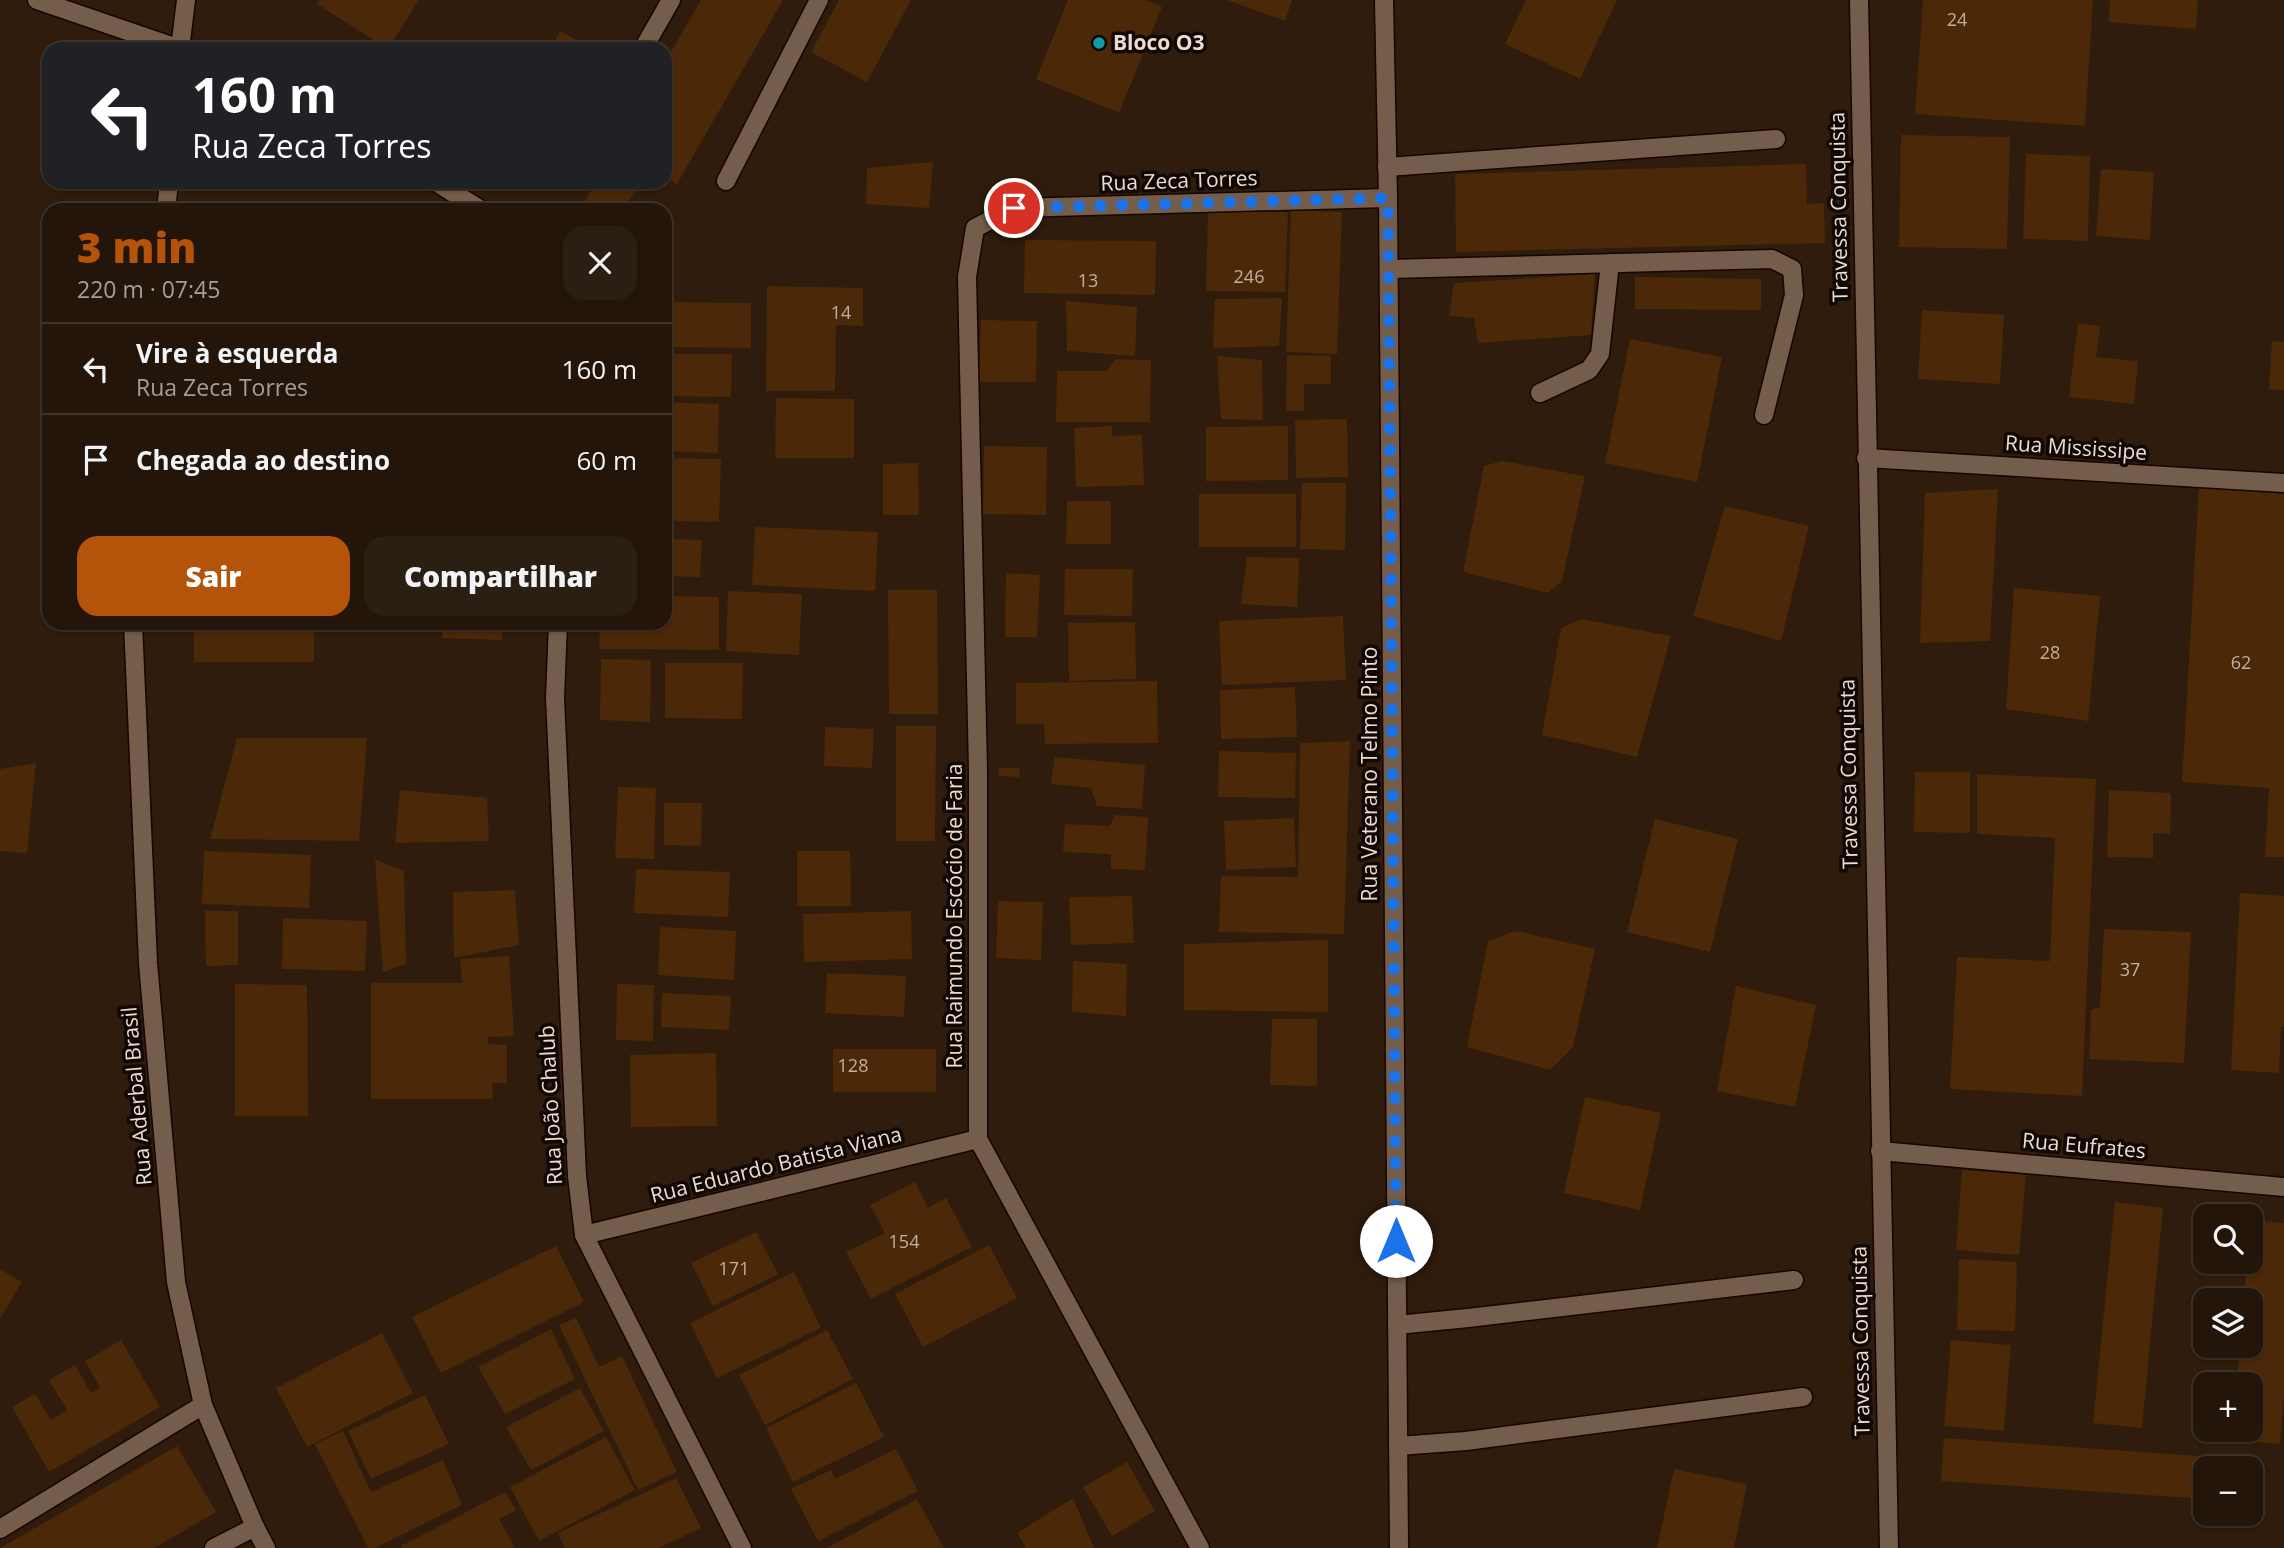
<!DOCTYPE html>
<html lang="pt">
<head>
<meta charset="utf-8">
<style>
	body { margin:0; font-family:"Open Sans",sans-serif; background:#2b1e12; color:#f1f3f6; height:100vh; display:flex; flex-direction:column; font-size:26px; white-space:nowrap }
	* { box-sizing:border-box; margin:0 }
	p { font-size:23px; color:#a39f9c }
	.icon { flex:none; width:38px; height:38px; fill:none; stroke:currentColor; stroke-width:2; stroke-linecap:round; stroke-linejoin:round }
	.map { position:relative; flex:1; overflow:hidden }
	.details { position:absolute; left:42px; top:203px; width:630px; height:427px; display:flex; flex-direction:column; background:#231509; border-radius:21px; box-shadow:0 2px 5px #0004,0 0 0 2px #40342a }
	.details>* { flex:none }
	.guide { position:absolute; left:42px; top:42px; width:630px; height:147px; border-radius:21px; box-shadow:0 2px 5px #0004,0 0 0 2px #40342a; background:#202124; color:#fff; overflow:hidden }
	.buttons { position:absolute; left:2193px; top:1204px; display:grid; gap:14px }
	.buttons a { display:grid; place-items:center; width:70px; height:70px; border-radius:14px; background:#231509; box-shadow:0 2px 5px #0004,0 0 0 2px #40342a; font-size:35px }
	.pin { position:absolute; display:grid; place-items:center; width:60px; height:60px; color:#fff; margin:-30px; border:4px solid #fff; border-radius:50%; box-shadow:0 2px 7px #0007 }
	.me { position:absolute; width:77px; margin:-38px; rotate:0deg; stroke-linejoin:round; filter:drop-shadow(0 0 5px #0008) }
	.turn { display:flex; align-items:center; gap:24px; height:147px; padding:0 35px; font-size:32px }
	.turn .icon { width:91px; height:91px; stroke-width:2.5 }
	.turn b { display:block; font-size:49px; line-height:60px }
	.round { display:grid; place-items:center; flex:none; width:74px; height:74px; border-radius:21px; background:#2b1e12 }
	.head { display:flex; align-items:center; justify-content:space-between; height:119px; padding:0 35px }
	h1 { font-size:42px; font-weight:800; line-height:52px; color:#b45309 }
	.primary-button { display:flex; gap:14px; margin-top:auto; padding:14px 35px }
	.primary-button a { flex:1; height:80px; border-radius:21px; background:#b45309; color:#fff; font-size:28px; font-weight:800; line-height:80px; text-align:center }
	.primary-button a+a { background:#2b1e12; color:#f1f3f6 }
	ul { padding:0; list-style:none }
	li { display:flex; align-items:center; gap:21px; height:91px; padding:0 35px; border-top:2px solid #40342a }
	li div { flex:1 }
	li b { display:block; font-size:26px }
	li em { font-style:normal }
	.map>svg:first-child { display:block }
	.building { fill:#4b2807 }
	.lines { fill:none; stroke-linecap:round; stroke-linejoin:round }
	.lane-casing { stroke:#160600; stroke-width:21 }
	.street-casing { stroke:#160600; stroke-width:21 }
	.lane { stroke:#745d4b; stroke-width:18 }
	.street { stroke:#745d4b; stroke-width:18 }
	.route { stroke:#1a73e8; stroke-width:12; stroke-dasharray:0 21.6 }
	.culture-dot { fill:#0f9aa8; stroke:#110804; stroke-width:2.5 }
	.labels { text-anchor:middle; stroke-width:7; stroke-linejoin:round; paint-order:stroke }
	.number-label { font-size:18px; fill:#c2af9f }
	.poi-label { font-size:21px; font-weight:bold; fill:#e9dcd2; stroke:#110804; text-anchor:start }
	.street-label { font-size:21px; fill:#e9dcd2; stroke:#110804 }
</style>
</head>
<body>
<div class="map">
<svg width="2284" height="1548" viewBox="0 0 2284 1548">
	<rect width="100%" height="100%" fill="#2f1c0c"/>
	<!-- building -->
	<g class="building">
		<polygon points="320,0 419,0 388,49 317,4"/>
		<polygon points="701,0 783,0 677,184 665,177 665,62"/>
		<polygon points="839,0 911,0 867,82 811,52"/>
		<polygon points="1068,0 1146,0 1162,7 1119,113 1036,79"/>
		<polygon points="1227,0 1292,0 1285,21"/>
		<polygon points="1526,0 1617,0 1580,79 1505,44"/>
		<polygon points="1923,0 2093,0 2085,126 1915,114"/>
		<polygon points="2110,0 2198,0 2196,29 2109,22"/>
		<polygon points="560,31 592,49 551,49"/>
		<polygon points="1901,135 2010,137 2007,249 1899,247"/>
		<polygon points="2026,154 2090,156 2088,241 2023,239"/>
		<polygon points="933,162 929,208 866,204 867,168"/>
		<polygon points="1806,164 1807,204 1824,203 1825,243 1456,252 1455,174"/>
		<polygon points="2101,169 2154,172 2150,240 2096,236"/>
		<polygon points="596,182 640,182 623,210 580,210"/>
		<polygon points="1291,210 1342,212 1337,354 1286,352"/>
		<polygon points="1208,212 1288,212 1285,292 1206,291"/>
		<polygon points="1025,240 1156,241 1155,295 1024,293"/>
		<polygon points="1595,274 1591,335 1478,343 1474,318 1449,316 1454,283"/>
		<polygon points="1635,277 1761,279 1761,310 1635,309"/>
		<polygon points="767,286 863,288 863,326 836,325 835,391 766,391"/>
		<polygon points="1282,298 1279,346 1213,348 1215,299"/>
		<polygon points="1066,301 1137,307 1135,356 1067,351"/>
		<polygon points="665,302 751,303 751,348 665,347"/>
		<polygon points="1922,310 2004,315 2000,384 1918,379"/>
		<polygon points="981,320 1037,321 1036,382 979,382"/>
		<polygon points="2078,323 2100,326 2096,357 2138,361 2134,404 2069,397"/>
		<polygon points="1630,339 1722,357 1697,482 1605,463"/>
		<polygon points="2272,341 2284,342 2284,390 2269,389"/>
		<polygon points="665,354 732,354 731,397 665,396"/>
		<polygon points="1287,355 1331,356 1331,384 1304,384 1304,411 1286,411"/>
		<polygon points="1217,356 1262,360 1263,420 1221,419"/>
		<polygon points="1115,359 1151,360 1150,422 1056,422 1057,371 1107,371"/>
		<polygon points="776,398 854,399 854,458 775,458"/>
		<polygon points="665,402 719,404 718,453 665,451"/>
		<polygon points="1347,419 1348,477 1296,478 1295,420"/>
		<polygon points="1112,426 1112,436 1142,435 1144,485 1076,487 1074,428"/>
		<polygon points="1288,426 1288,480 1206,481 1206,427"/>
		<polygon points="984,446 1047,447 1046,515 983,514"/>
		<polygon points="665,458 721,459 719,522 665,521"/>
		<polygon points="1502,461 1585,476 1562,581 1548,593 1463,572 1484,466"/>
		<polygon points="918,463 919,515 883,515 883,464"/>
		<polygon points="1302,483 1346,483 1345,550 1300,549"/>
		<polygon points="2199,487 2284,494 2284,857 2265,857 2269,788 2182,782"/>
		<polygon points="1998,489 1990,641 1920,643 1925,493"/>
		<rect x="1199" y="494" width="97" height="53"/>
		<polygon points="1067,501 1111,501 1111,544 1066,544"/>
		<polygon points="1725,506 1809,526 1781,641 1693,616"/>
		<polygon points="755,527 878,532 875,591 752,585"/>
		<polygon points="665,539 702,540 700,577 665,576"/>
		<polygon points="1247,557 1299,558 1297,607 1241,604"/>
		<polygon points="1065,569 1133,569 1132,616 1064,615"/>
		<polygon points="1006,573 1040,575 1037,637 1005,637"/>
		<polygon points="2014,588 2100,596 2088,721 2006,709"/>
		<polygon points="888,590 937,590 938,714 889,714"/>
		<polygon points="728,591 802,594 799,655 726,651"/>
		<polygon points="665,596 719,597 719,650 599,649 600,623 665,623"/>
		<polygon points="1343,616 1346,680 1222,685 1219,621"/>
		<polygon points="1581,619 1671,636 1637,757 1542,735 1561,628"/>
		<polygon points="1135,622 1136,679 1069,681 1068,623"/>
		<rect x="194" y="623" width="120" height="39"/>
		<polygon points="443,623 503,623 502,640 442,638"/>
		<polygon points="601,659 651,660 650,722 600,720"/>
		<polygon points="665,663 743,663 742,719 665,718"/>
		<polygon points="1157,681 1158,743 1045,744 1044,724 1016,724 1016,683"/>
		<polygon points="1295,687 1297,737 1221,739 1220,690"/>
		<polygon points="896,726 936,726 935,841 896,841"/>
		<polygon points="825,727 874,729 872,768 824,766"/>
		<polygon points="237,738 367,738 359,841 210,839"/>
		<polygon points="1350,741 1344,934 1219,932 1221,876 1298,877 1300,743"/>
		<polygon points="1219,751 1296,753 1295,798 1218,797"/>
		<polygon points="1055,757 1145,765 1142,809 1097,806 1091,788 1051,784"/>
		<polygon points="36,763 27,853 0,851 0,769"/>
		<polygon points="998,768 1019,768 1020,777 999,776"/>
		<polygon points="1915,772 1970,772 1970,833 1914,832"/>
		<polygon points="1977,774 2096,779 2082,1096 1950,1089 1957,957 2050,961 2055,838 1977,834"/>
		<polygon points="618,787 656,788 654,859 615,858"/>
		<polygon points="400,790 487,798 489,841 395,843"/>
		<polygon points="2109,790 2171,793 2170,834 2153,833 2153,858 2107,857"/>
		<polygon points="664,803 702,803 701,846 664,845"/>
		<polygon points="1114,815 1148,817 1145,870 1111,869 1111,854 1063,852 1065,824 1110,826"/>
		<polygon points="1294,818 1296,867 1226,870 1224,821"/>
		<polygon points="1655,819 1738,839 1710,952 1627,932"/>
		<polygon points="204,851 311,855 309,908 202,904"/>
		<polygon points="797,851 850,851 851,906 797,906"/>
		<polygon points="375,859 404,871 406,964 383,972"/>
		<polygon points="636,869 730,872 728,917 634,913"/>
		<polygon points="515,890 519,945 454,958 453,892"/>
		<polygon points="2240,893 2284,896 2284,1027 2281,1027 2279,1073 2231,1070"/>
		<polygon points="1132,896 1134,943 1071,945 1069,897"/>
		<polygon points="998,901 1043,902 1041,960 996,958"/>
		<polygon points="205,911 238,911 238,965 206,966"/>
		<polygon points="911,911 912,959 804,962 803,914"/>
		<polygon points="283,918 367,921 365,971 282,969"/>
		<polygon points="660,927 736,931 734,980 658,975"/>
		<polygon points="2104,929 2191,932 2184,1063 2089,1059 2091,1010 2100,1007"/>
		<polygon points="1516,931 1595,949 1573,1047 1550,1070 1467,1047 1488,941"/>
		<polygon points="1328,940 1328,1012 1184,1010 1184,944"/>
		<polygon points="509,956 514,1036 488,1037 488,1044 507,1045 507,1083 492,1083 493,1099 371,1099 371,983 462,983 460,959"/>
		<polygon points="1073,961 1127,964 1126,1016 1072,1012"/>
		<polygon points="827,973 906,976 904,1017 825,1013"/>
		<polygon points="235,984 307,985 308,1116 235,1116"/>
		<polygon points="617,984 654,985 653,1041 616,1040"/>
		<polygon points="1736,986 1816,1005 1795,1107 1717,1091"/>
		<polygon points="662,993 731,996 729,1030 661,1027"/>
		<polygon points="1272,1019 1317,1019 1317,1086 1270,1085"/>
		<rect x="833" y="1049" width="103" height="43"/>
		<polygon points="716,1053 717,1126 631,1127 630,1055"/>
		<polygon points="1585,1097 1661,1113 1640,1210 1564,1193"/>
		<polygon points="1962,1170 2026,1175 2019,1255 1956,1250"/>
		<polygon points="915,1182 928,1208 946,1198 972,1247 871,1299 846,1252 885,1233 870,1205"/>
		<polygon points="2115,1202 2163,1208 2142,1428 2093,1423"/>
		<polygon points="2251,1220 2284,1223 2284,1394 2280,1444 2232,1440 2233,1430 2250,1430 2250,1384 2237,1384 2240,1346 2250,1346 2250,1300 2244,1300 2247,1262 2250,1262"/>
		<polygon points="756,1232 778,1274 713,1306 691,1263"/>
		<polygon points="989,1245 1017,1298 923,1347 895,1294"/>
		<polygon points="556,1246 584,1302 441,1373 412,1317"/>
		<polygon points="1959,1259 2017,1262 2015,1331 1957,1330"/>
		<polygon points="0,1269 22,1282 0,1319"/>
		<polygon points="794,1272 821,1328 717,1378 690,1323"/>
		<polygon points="576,1318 599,1367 622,1356 677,1472 638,1490 559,1325"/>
		<polygon points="551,1329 575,1379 505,1414 478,1367"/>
		<polygon points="827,1330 853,1379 765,1425 739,1375"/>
		<polygon points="382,1333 413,1393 307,1447 276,1388"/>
		<polygon points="121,1340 160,1407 49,1472 12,1407 35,1394 51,1420 67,1410 49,1380 75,1365 91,1393 100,1388 85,1361"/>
		<polygon points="1951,1340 2011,1345 2004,1431 1944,1426"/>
		<polygon points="856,1383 884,1437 793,1482 766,1428"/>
		<polygon points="580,1388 604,1431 531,1470 506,1427"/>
		<polygon points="425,1395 449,1444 371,1479 348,1431"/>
		<polygon points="343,1431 371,1492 443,1460 462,1505 375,1548 368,1548 315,1444"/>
		<polygon points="606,1437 635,1490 539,1541 510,1487"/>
		<polygon points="1944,1438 2212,1457 2211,1468 2205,1468 2205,1499 1941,1481"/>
		<polygon points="177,1446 216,1512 154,1548 0,1548"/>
		<polygon points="896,1449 918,1491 818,1541 791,1489 831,1470 835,1479"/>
		<polygon points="1127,1462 1155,1511 1112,1536 1083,1487"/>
		<polygon points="1674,1469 1747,1484 1734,1548 1657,1548"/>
		<polygon points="676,1478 701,1528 659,1548 565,1548 558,1533"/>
		<polygon points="505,1492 516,1510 499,1519 515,1548 402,1548 401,1546"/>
		<polygon points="1073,1498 1094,1548 1026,1548 1017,1533"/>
		<polygon points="917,1499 944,1548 827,1548"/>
	</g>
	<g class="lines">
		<defs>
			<g id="lane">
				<polyline points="643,49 671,0"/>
				<polyline points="726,181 819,0"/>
			</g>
			<g id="street">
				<polyline points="37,0 180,49"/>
				<polyline points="1384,0 1388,198 1399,1548"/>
				<polyline points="1859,0 1889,1548"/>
				<polyline points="180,49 186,0"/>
				<polyline points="1387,167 1776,139"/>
				<polyline points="436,182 481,210"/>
				<polyline points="166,210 169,182"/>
				<polyline points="1389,269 1772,259 1792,269 1794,295 1764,415"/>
				<polyline points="1540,393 1589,370 1600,354 1610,263"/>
				<polyline points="1866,458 2284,483"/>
				<polyline points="133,623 148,963 176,1282 203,1405 255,1527 266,1548"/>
				<polyline points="558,623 555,698 577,1176 584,1235 742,1548"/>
				<polyline points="1880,1151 2284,1187"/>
				<polyline points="584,1235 978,1139"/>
				<polyline points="1397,1325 1468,1318 1794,1280"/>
				<polyline points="1398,1446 1466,1441 1803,1397"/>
				<polyline points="0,1529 203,1405"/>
				<polyline points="214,1548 255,1527"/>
				<polyline points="1200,1548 978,1139 978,770 967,277 975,228 1014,208 1388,198"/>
			</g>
		</defs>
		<!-- lane casing -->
		<use href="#lane" class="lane-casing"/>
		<!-- street casing -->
		<use href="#street" class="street-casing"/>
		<!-- lane -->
		<use href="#lane" class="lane"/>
		<!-- street -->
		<use href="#street" class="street"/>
	</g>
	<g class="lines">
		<!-- route -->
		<polyline class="route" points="1014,208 1388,198 1396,1241"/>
	</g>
	<!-- markers -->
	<circle class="culture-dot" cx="1099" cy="43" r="7"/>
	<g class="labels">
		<!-- number labels -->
		<g class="number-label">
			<text x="1957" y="26">24</text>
			<text x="1249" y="283">246</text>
			<text x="1088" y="287">13</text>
			<text x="841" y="319">14</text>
			<text x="2050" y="659">28</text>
			<text x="2241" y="669">62</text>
			<text x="2130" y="976">37</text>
			<text x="853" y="1072">128</text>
			<text x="904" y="1248">154</text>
			<text x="734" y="1275">171</text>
		</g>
		<!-- poi labels -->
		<g class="poi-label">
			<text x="1113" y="50">Bloco O3</text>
		</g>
		<!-- street labels -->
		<g class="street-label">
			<text transform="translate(1179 181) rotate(-2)" y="7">Rua Zeca Torres</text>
			<text transform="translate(1839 207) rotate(-91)" y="7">Travessa Conquista</text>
			<text transform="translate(2076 448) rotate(4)" y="7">Rua Mississipe</text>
			<text transform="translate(1370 774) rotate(-90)" y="7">Rua Veterano Telmo Pinto</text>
			<text transform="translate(1849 774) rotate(-91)" y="7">Travessa Conquista</text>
			<text transform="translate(955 916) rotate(-90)" y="7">Rua Raimundo Escócio de Faria</text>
			<text transform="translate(137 1096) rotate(-95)" y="7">Rua Aderbal Brasil</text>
			<text transform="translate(551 1105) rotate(-93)" y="7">Rua João Chalub</text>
			<text transform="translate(2084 1146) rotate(5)" y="7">Rua Eufrates</text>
			<text transform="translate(776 1165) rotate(-14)" y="7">Rua Eduardo Batista Viana</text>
			<text transform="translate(1861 1341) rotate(-91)" y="7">Travessa Conquista</text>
		</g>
	</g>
</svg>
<div class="buttons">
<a><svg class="icon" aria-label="search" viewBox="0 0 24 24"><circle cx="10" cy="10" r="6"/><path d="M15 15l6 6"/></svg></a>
<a><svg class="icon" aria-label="layers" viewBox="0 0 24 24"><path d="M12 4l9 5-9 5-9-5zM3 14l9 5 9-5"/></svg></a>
<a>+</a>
<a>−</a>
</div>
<div class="pin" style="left:1014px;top:208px;background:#d93025"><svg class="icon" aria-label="arrive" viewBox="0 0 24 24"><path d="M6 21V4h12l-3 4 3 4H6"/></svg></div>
<svg class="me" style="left:1396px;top:1241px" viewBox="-20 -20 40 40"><circle r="19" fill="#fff"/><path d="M0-13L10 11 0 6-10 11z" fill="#1a73e8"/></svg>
<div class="guide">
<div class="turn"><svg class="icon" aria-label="left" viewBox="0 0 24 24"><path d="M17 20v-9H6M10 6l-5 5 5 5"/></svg><div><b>160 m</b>Rua Zeca Torres</div></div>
</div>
<section class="details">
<div class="head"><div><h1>3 min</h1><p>220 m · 07:45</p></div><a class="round"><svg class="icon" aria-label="close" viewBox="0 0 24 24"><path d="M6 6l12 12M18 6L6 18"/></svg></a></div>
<ul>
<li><svg class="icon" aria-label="left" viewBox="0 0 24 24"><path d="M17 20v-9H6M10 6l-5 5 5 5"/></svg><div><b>Vire à esquerda</b><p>Rua Zeca Torres</p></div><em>160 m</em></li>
<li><svg class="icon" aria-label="arrive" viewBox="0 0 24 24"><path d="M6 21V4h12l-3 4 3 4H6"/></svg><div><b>Chegada ao destino</b></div><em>60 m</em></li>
</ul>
<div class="primary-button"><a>Sair</a><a>Compartilhar</a></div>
</section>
</div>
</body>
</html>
